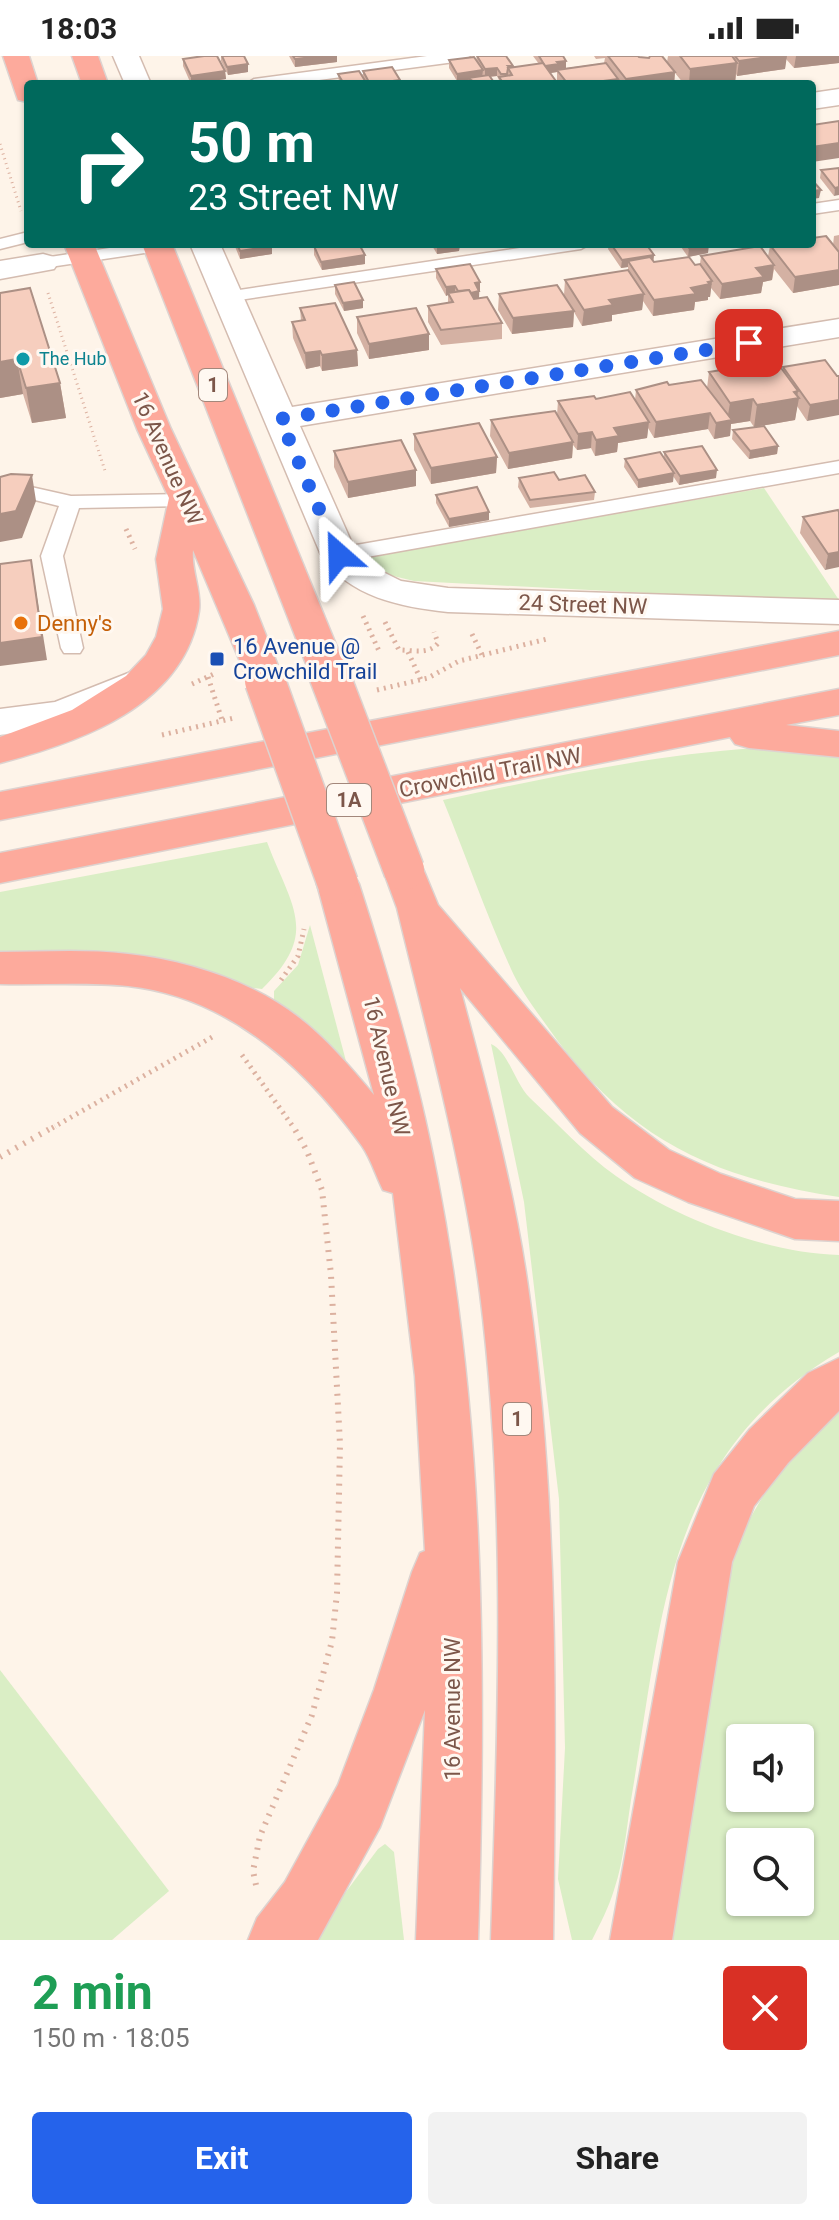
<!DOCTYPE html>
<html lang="en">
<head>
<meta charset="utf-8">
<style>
	body { margin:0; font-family:Roboto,sans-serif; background:#f2f2f2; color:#222; height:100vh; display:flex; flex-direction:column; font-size:30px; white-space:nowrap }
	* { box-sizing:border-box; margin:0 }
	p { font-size:26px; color:#767676 }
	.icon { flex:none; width:44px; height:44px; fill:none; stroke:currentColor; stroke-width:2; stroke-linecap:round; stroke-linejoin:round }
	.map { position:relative; height:1884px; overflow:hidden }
	.sheet { display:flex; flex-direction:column; background:#fff; flex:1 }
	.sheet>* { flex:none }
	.top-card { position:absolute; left:24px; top:24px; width:792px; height:168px; border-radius:8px; box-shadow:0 2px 6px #0004; background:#00695c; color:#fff; overflow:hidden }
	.fabs { position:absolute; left:726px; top:1668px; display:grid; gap:16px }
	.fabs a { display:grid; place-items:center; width:88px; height:88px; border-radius:8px; background:#fff; box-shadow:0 2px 6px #0004; font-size:40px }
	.pin { position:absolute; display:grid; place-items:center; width:68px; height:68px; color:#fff; margin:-34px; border-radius:16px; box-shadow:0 4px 12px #0006 }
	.me { position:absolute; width:88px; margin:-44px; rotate:335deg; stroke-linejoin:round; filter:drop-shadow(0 0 6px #0008) }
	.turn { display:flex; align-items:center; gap:28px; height:168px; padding:0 32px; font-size:36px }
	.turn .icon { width:104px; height:104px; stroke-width:2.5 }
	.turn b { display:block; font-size:56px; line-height:68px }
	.round { display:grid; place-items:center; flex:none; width:84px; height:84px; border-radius:8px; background:#f2f2f2 }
	.head { display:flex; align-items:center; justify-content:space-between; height:136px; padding:0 32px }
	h1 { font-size:48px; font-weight:700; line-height:60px; color:#1e9e55 }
	.action { display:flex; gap:16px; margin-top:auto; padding:16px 32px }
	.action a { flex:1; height:92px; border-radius:8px; background:#2563eb; color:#fff; font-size:32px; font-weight:700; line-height:92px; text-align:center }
	.action a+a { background:#f2f2f2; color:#222 }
	.status { display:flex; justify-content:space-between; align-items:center; height:56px; padding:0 40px; background:#fff; direction:ltr }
	.status svg { height:22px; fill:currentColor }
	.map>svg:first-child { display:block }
	.green { fill:#daeec5; fill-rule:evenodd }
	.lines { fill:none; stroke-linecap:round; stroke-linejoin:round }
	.lane-casing { stroke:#d4bcb0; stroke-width:3 }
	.street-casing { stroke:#d4bcb0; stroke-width:3 }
	.highway-casing { stroke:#ddd3d0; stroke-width:3 }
	.path-far2 { stroke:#dcb1a0; stroke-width:3; stroke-dasharray:1 4; stroke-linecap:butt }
	.path-far1 { stroke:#dcb1a0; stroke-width:5; stroke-dasharray:2 5; stroke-linecap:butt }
	.path { stroke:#dcb1a0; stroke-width:6; stroke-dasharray:2 7; stroke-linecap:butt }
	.lane { fill:#fff; fill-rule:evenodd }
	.street { fill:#fff; fill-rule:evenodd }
	.highway { fill:#fdaa9c; fill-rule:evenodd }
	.highway-bridge-casing { stroke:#ddd3d0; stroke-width:43; stroke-linecap:butt }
	.highway-bridge { stroke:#fdaa9c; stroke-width:40 }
	.wall { fill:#d4b1a3; fill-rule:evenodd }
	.shaded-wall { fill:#ac9085 }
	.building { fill:#f6cebe; stroke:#ac9085; stroke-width:2 }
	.route { stroke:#2563eb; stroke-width:14; stroke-dasharray:0 25.2 }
	.culture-dot { fill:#0f9aa8; stroke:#fff8f1; stroke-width:3 }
	.food-dot { fill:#e8710a; stroke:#fff8f1; stroke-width:3 }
	.transit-dot { fill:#1a4fb4; stroke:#fff8f1; stroke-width:3 }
	.labels { text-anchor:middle; stroke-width:6; stroke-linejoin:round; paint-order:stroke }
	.far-culture-label { font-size:18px; fill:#0d838f; stroke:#fff8f1; text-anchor:start }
	.shield { fill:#fff8f1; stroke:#a3877b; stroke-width:2 }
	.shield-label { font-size:20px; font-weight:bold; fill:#7c5649 }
	.street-label { font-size:22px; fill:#7c5649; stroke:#fff8f1 }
	.food-label { font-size:22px; fill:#c56008; stroke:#fff8f1; text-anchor:start }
	.transit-label { font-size:22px; fill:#164399; stroke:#fff8f1; text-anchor:start }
</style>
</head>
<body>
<div class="status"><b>18:03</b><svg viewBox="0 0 49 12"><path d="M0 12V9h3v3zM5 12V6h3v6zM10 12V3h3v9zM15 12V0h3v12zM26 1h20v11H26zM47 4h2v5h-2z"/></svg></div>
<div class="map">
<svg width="839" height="1884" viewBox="0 0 839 1884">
	<rect width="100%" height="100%" fill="#fef4e9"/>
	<!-- green -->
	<g class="green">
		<polygon points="764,432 839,544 825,546 414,525 385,518 365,501"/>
		<path d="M756 692 839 696V1141C715 1122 634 1086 557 984 541 961 522 938 511 913 486 858 466 800 443 744 547 722 650 699 756 692Z"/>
		<path d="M267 786C292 852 320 877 262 933L0 904V836Z"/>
		<polygon points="310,869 347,1009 274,947 274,935 298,909"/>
		<path d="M491 988C509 996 515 1028 530 1042 558 1068 585 1098 616 1120 675 1162 766 1197 839 1199V1296C667 1397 663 1555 633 1732 627 1765 625 1802 614 1834 609 1851 600 1868 592 1884H572L558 1823 565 1692 559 1443 524 1146Z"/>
		<path d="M839 1357V1884H664L728 1511C752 1449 786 1397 839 1357ZM740 1682H800V1742H740ZM740 1786H800V1846H740Z"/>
		<polygon points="0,1614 169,1835 112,1884 0,1884"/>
		<polygon points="385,1788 394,1796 404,1884 310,1884 378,1793"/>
	</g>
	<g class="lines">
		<defs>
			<g id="lane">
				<polygon points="427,0 470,0 462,5 289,28 246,28 254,23"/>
				<polygon points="839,144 839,154 812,158 812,148"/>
				<polygon points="28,176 28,186 0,193 0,183"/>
				<polygon points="136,188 167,190 158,195 43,212 34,207 43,202"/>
				<polygon points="546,188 590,188 581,193 226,246 217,241 226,236"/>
				<polygon points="839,405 839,417 339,506 328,499 339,492"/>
				<polygon points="31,431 71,440 185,438 195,444 185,450 79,452 63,500 83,592 80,597 64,597 61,592 41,500 59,450 31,443 0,449 0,437"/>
			</g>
			<g id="street">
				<polygon points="113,0 139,0 151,28 125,28"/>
				<polygon points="839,33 839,49 812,53 812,37"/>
				<path d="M190 188H220L292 351 839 263V281L300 370 355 494 375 512 401 525 448 532 839 544V568L448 556C401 551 349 541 321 499Z"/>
				<polygon points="43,198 54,201 58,207 54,213 0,223 0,205"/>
				<polygon points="131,616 144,620 150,629 144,638 75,667 0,679 0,653 55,646"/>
			</g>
			<g id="highway">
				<polygon points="3,0 29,0 38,28 28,28 28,46 18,44"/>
				<polygon points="72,0 98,0 108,28 82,28"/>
				<path d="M64 188H94L171 373 254 549 284 625 278 634 265 638 252 634 193 494C191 515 202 535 199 555 185 650 80 686 0 707V681L72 654 126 620 146 599 156 581 163 553 156 503 169 442 137 373Z"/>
				<polygon points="142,188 172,188 346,613 340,622 327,625 314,622 308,613"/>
				<polygon points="839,575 839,599 0,764 0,736"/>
				<polygon points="839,633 839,659 786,669 839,675 839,701 749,692 735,688 730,681 0,827 0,797"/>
				<path d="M404 799 419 803 438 849 612 1051 669 1094 721 1118 795 1143 839 1145V1185L795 1183 688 1146 635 1122 580 1077 460 932C487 1033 515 1135 529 1238 559 1452 556 1669 553 1884H491C498 1669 507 1451 480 1237 463 1107 428 979 397 852L383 814 389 803Z"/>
				<path d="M338 813 353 817 359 828C390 924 418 1020 437 1120 486 1372 486 1628 478 1884H416L425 1654 380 1771 318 1884H248L257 1862 285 1826 338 1729 374 1634 412 1516 420 1497 425 1495 415 1320 393 1137 383 1134C376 1120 371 1103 362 1090 305 1011 229 941 128 930 86 926 42 929 0 928V896C42 896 86 893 128 898 185 904 252 925 298 961 327 983 351 1012 374 1039L317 828 323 817Z"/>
				<polygon points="839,1302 839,1355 788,1407 754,1450 732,1506 672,1884 610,1884 678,1506 714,1418 750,1373 808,1317"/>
			</g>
		</defs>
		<!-- lane casing -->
		<use href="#lane" class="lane-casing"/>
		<!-- street casing -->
		<use href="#street" class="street-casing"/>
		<!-- highway casing -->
		<use href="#highway" class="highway-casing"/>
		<!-- path-far2 -->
		<g class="path-far2">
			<polyline points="0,88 21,155"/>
			<polyline points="48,237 106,418"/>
		</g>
		<!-- path-far1 -->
		<g class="path-far1">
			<polyline points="126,473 135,493"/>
			<polyline points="363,560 379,595"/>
			<path d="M385 566 399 594C412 594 429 599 438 587L434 576"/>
			<polyline points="472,578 482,599"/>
			<polyline points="408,596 421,624"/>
			<polyline points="208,621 222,664"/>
			<polyline points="192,628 216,617"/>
			<polyline points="377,634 428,622 459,605 547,583"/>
			<polyline points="162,679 234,662"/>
			<polyline points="281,924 298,900 304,873"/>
			<polyline points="242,999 294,1072"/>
			<polyline points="52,1072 214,980"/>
		</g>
		<!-- path -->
		<g class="path">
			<polyline points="0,1101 55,1070"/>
			<polyline points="256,1829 253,1815 260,1780 312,1659 332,1585 337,1537 340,1388 331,1219 322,1134 307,1095 293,1070"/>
		</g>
		<!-- lane -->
		<use href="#lane" class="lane"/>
		<!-- street -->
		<use href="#street" class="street"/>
		<!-- highway -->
		<use href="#highway" class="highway"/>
		<defs>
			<g id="highway-bridge">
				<polyline points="327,613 404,814"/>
				<polyline points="265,625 338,828"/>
			</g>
		</defs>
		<!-- highway-bridge casing -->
		<use href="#highway-bridge" class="highway-bridge-casing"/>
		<!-- highway-bridge -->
		<use href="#highway-bridge" class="highway-bridge"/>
	</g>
	<!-- wall -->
	<g class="wall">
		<polygon points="221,0 244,0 248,16 228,19 221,5"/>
		<polygon points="289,0 337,0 337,6 295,11"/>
		<path d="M477 0 513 10V12L539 8 533 0H563L566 12 604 7 605 2 596 3 594 0H638L639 1 667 6 668 0H839V7L794 12 786 3 785 13 737 20 736 18 735 27 729 28H684L675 17 674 28H499V24L497 20 457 25 449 12V4L476 5ZM557 16V26L550 17Z"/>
		<polygon points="183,3 225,15 226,23 191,28 183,10"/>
		<polygon points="363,15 400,28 340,28 339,26 338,18 363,22"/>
		<polygon points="839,112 834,140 820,122 821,114"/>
		<path d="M839 179V229L793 237 774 213 772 224 763 226 761 237 720 243 711 232 710 241H708V244L695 246 694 254 653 260 643 245 642 254 612 259V265L582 270 574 256 573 271 512 278 498 254 499 238 564 239 565 224 628 214V211L621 212 608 193 609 188H646L654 199 653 206 695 209 700 208 701 200 752 192 749 188 833 189 834 180ZM770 190 768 200 761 191Z"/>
		<polygon points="234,188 271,188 272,198 240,203"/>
		<polygon points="431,188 460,188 459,195 437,198"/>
		<polygon points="679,188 708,188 708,197 688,201"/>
		<polygon points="314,190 365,208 322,214 314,199"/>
		<polygon points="436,213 480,226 479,242 502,267 502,283 441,289 428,266 428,250 448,247 448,239 446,240 436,222"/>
		<polygon points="335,229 363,244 363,252 344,255 335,238"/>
		<polygon points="0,237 60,327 66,362 32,367 23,338 0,342"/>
		<polygon points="300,252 357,294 358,310 322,315 320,310 306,313 293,282 292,266 301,265"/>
		<polygon points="357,261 429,294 369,303 357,277"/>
		<polygon points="825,304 807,365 797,350 795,364 754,371 750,365 731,368 730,380 714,383 708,373 654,382 648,372 647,382 618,387 617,396 595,400 591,392 577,394 573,389 572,402 508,413 490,380 491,364 557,359 558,345 596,343 635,344 636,334 669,329 707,332 709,316 783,314 783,311"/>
		<polygon points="733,374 778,390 777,398 749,403 732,383"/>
		<polygon points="414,378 497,401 496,417 431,428 414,394"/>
		<polygon points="334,395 416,414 416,430 348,442 334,411"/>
		<polygon points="664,396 716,422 679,429 673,420 673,426 638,432 624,411 625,403 664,402"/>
		<polygon points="519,422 559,424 595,436 594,444 530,452 518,431"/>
		<polygon points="436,439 489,464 449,471 436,447"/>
		<polygon points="838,454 825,514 800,477 803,461"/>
	</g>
	<!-- shaded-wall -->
	<g class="shaded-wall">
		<polygon points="322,0 337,0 337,6 295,11 295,3"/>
		<polygon points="776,0 787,0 785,13 737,20 739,5"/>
		<polygon points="796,0 839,0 839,7 794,12"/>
		<polygon points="566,5 566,12 557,14 557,16 545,18 545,10 557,6"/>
		<polygon points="737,7 735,27 689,28 690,13"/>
		<polygon points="248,8 248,16 228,19 227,11"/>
		<polygon points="497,12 497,20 485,21 485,13"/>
		<polygon points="483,14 482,22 468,22 468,24 457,25 457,18"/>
		<polygon points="225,15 226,23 191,28 191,20"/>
		<polygon points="675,16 674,28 625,28 626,23"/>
		<polygon points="618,23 618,28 581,28"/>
		<polygon points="400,24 400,28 372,28"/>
		<polygon points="839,87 839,102 812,106 812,91"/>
		<polygon points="839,131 839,139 834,140 835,132"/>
		<polygon points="821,134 819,142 812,143 812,135"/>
		<polygon points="276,188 300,188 300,189 277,192"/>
		<polygon points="452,188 460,188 459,195 437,198 437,190"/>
		<polygon points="754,188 782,188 753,193"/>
		<polygon points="709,189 708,197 688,201 689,192"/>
		<polygon points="272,190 272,198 240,203 240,195"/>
		<polygon points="365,199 365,208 322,214 321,206"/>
		<polygon points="654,199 653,207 628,205 628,211 621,212 622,204"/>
		<polygon points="774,209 772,224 763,226 761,237 720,243 722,228 756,212"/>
		<polygon points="839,214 839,229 793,237 795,221"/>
		<polygon points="712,225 710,241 708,241 708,244 695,246 694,254 653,260 654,244"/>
		<polygon points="480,226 480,235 474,236 475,227"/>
		<polygon points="455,230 455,238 448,237 448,239 446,240 446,231"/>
		<polygon points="479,235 479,244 460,247 460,238"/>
		<polygon points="644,238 642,254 612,259 612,265 582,270 584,254 609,244"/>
		<polygon points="363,244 363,252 344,255 343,247"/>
		<polygon points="574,255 573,271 512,278 513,262"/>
		<polygon points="429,278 429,294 369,303 369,288"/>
		<polygon points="357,294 358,310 322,315 322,299"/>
		<polygon points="320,295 320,310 306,313 305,297"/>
		<polygon points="17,303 23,338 0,342 0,306"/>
		<polygon points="60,327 66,362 32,367 26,332"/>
		<polygon points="798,335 797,342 799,342 795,364 754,371 757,349"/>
		<polygon points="753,343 750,365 731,368 730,380 714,383 716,367 727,365 730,347"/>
		<polygon points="839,344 839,359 807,365 810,349"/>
		<polygon points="710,357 708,373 654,382 656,366"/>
		<polygon points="649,366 647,382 618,387 617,396 595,400 596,384 614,372"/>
		<polygon points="592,376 591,392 577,394 578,378"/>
		<polygon points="573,386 572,402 508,413 509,397"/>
		<polygon points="778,390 777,398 749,403 750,395"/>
		<polygon points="497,401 496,417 431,428 431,412"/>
		<polygon points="416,414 416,430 348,442 348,426"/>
		<polygon points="717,414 716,422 679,429 680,420"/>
		<polygon points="674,417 673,426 638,432 638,424"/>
		<polygon points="32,419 36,445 22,482 0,486 0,458"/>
		<polygon points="489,456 489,464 449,471 449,463"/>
		<polygon points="839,496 839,511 825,514 828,498"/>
		<polygon points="31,504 47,604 0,610 0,587"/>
	</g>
	<!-- building -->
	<g class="building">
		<polygon points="204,0 217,0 225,15 191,20 183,3"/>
		<polygon points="222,0 244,0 248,8 227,11"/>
		<polygon points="293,0 322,0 295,3"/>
		<polygon points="477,0 506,0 513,10 508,10 510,12 508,12 507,18 501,18 497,12 485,13"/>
		<polygon points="539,0 563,0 566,5 557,6 559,8 545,10"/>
		<polygon points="608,0 638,0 639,1 649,2 650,0 662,0 675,16 626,23"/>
		<polygon points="680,0 732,0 737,7 690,13"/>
		<polygon points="735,0 776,0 739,5"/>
		<polygon points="474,1 483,14 457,18 449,4"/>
		<polygon points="543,7 558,28 504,28 499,21 512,19 508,12"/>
		<polygon points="606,7 618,23 581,28 568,28 557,14"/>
		<polygon points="392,11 400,24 370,28 363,15"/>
		<polygon points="359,15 367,28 344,28 338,18"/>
		<polygon points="489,19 495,28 443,28 471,24 468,22"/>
		<polygon points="839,65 839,87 812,91 812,69"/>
		<polygon points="839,112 839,131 835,132 821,114"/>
		<polygon points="812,124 821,134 812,135"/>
		<polygon points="826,180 839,196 839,214 795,221 770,189 812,188 812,182"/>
		<polygon points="237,188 271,188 272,190 240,195"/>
		<polygon points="330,188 359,188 365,199 321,206 314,190"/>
		<polygon points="611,188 646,188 654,199 622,204"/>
		<polygon points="685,188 708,188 709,189 689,192"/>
		<polygon points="760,190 774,209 756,212 764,221 722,228 701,200"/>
		<polygon points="650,201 654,206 689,201 695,209 700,208 712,225 708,226 710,228 691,232 696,238 654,244 628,205"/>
		<polygon points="470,208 480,226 475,227 479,235 471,237 469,234 458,235 455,230 446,231 436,213"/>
		<polygon points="628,214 644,238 609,244 613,249 584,254 565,224"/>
		<polygon points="354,226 363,244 343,247 335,229"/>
		<polygon points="557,229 574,255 513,262 499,238"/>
		<polygon points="30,232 60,327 26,332 17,303 0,306 0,237"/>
		<polygon points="469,234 474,243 487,241 502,267 441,274 428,250 453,246 448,237"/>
		<polygon points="335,247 357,294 322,299 320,295 305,297 292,266 305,264 300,252"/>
		<polygon points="416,252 429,278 369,288 357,261"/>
		<polygon points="825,304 837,320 839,320 839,344 810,349 783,311"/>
		<polygon points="776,305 798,335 794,336 799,342 757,349 753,343 730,347 709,316"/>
		<polygon points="701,324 732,364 716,367 710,357 656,366 636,334 667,326 669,329"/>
		<polygon points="630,336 649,366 614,372 619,380 596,384 592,376 578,378 558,345 594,340 596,343"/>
		<polygon points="555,355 573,386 509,397 491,364"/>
		<polygon points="479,367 497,401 431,412 414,378"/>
		<polygon points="764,370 778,390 750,395 733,374"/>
		<polygon points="401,384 416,414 348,426 334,395"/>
		<polygon points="702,390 717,414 680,420 664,396"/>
		<polygon points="660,396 674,417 638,424 625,403"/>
		<polygon points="554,416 559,424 585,419 595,436 530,444 519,422"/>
		<polygon points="11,418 32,419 16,455 0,458 0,421"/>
		<polygon points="477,431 489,456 449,463 436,439"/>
		<polygon points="838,454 839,456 839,496 828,498 803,461"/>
		<polygon points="31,504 42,581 0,587 0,508"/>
	</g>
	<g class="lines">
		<!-- route -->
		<polyline class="route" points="339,499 280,363 749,287"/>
	</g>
	<!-- markers -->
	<circle class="culture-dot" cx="23" cy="303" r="8"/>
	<circle class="food-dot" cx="21" cy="567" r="8"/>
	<rect class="transit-dot" x="209" y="595" width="16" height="16" rx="4"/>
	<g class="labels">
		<!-- far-culture labels -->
		<g class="far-culture-label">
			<text x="39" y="309">The Hub</text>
		</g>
		<!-- shield labels -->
		<g class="shield">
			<rect x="199" y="313" width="28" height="32" rx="6"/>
			<rect x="327" y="728" width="44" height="32" rx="6"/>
			<rect x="503" y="1347" width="28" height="32" rx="6"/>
		</g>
		<g class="shield-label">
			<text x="213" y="336">1</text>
			<text x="349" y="751">1A</text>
			<text x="517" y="1370">1</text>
		</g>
		<!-- street labels -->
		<g class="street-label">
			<text transform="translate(168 402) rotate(66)" y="8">16 Avenue NW</text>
			<text transform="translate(583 548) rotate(2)" y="8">24 Street NW</text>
			<text transform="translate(490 716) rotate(-11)" y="8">Crowchild Trail NW</text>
			<text transform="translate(387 1010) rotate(77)" y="8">16 Avenue NW</text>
			<text transform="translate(452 1653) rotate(-90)" y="8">16 Avenue NW</text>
		</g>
		<!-- food labels -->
		<g class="food-label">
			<text x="37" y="575">Denny's</text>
		</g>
		<!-- transit labels -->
		<g class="transit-label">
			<text x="233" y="598">16 Avenue @<tspan x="233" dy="25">Crowchild Trail</tspan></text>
		</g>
	</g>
</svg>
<div class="fabs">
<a><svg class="icon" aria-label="sound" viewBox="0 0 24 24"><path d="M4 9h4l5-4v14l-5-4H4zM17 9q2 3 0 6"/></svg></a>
<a><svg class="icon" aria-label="search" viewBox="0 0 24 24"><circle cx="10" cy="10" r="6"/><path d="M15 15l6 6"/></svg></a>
</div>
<div class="pin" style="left:749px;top:287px;background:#d93025"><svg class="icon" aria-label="arrive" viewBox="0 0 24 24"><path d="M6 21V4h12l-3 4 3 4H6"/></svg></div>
<svg class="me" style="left:339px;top:499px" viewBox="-20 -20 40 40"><path d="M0-17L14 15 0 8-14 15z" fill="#2563eb" stroke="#fff" stroke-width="4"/></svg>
<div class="top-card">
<div class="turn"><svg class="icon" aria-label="right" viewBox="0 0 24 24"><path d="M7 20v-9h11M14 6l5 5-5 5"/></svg><div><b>50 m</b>23 Street NW</div></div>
</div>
</div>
<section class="sheet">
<div class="head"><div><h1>2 min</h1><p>150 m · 18:05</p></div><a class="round" style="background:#d93025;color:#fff"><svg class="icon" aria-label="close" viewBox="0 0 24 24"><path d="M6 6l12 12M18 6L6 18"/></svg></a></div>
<div class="action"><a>Exit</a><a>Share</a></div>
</section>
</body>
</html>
